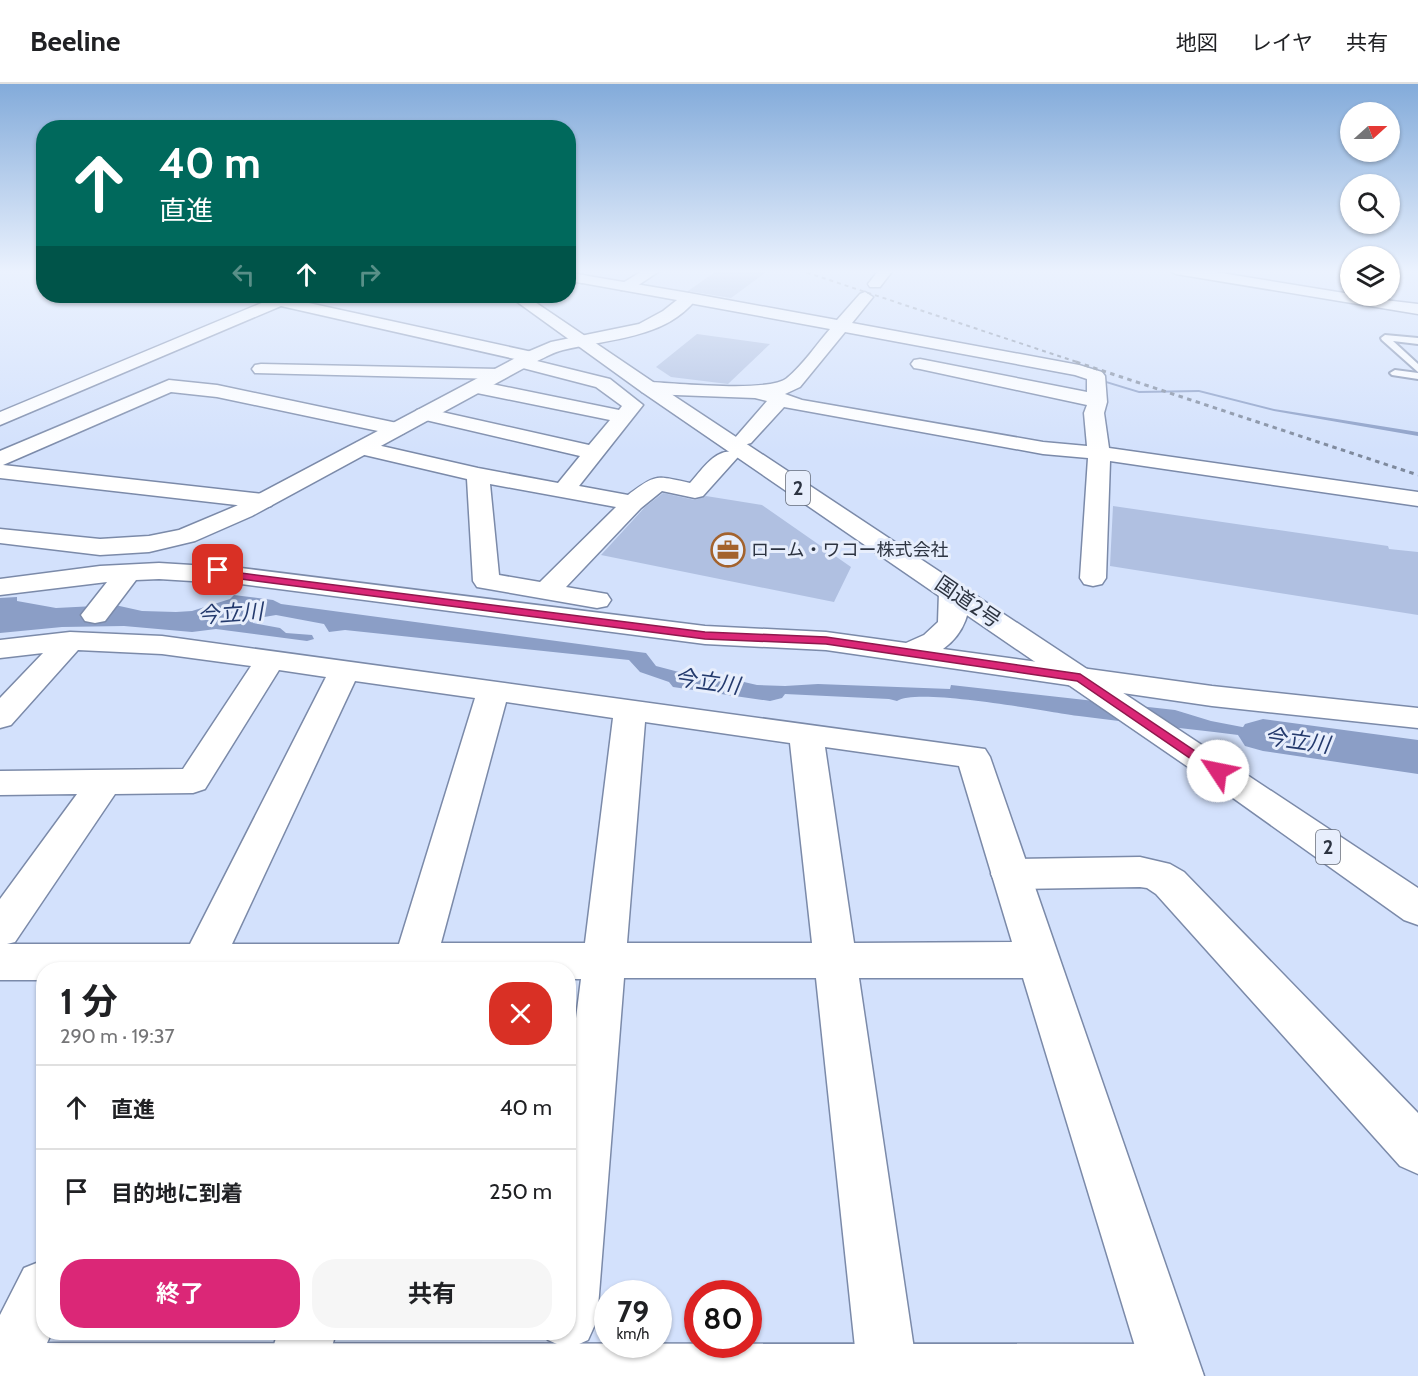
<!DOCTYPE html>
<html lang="ja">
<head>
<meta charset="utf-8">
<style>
	body { margin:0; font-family:Cabin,"Noto Sans JP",sans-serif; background:#f6f6f6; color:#202124; height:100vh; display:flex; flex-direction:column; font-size:22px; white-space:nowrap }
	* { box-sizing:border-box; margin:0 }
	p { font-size:20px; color:#757577 }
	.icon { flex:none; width:33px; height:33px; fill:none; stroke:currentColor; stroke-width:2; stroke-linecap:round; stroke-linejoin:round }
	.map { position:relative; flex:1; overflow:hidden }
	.drawer { position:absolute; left:36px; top:878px; width:540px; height:378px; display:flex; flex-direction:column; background:#fff; border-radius:24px; box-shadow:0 2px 4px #0004 }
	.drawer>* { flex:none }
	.banner { position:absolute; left:36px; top:36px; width:540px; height:183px; border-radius:24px; box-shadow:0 2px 4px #0004; background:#00695c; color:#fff; overflow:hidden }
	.needle { width:39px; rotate:69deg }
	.tools { position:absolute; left:1340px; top:18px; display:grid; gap:12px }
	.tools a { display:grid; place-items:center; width:60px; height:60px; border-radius:50%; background:#fff; box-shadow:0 2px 4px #0004; font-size:30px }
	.speed { position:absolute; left:594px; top:1196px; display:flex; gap:12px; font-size:30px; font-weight:700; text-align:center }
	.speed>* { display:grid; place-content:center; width:78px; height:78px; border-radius:50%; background:#fff; box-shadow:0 2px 4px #0004; line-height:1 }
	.speed small { font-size:15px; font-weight:400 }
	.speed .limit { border:9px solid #d22; background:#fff; color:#111 }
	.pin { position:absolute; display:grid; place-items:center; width:51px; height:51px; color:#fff; margin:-26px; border-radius:12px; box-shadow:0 3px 9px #0006 }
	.me { position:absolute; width:66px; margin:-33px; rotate:304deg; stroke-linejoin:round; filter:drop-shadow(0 0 4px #0008) }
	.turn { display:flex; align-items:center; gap:21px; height:126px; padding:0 24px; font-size:27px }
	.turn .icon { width:78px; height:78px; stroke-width:2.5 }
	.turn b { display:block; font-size:42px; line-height:51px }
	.lanes { display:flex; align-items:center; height:57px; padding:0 24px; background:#0003; justify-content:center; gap:30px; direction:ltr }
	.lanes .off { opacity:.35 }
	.round { display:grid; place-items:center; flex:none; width:63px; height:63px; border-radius:24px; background:#f6f6f6 }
	.overview { display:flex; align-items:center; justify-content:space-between; height:102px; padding:0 24px }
	h1 { font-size:36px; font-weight:700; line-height:45px }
	.primary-button { display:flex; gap:12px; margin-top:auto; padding:12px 24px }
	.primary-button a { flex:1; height:69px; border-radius:24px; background:#db2777; color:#fff; font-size:24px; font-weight:700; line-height:69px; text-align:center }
	.primary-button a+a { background:#f6f6f6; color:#202124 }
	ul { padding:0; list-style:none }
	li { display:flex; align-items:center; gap:18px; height:84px; padding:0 24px; border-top:2px solid #e0e0e0 }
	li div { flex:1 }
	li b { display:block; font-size:22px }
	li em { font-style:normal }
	header { display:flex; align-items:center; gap:36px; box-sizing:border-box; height:84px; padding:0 30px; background:#fff; border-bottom:2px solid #e0e0e0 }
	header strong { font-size:28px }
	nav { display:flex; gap:33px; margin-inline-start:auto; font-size:21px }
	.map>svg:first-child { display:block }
	.water { fill:#8b9ec6 }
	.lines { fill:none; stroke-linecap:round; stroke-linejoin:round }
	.stream { fill:#8b9ec6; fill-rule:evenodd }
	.river { fill:#8b9ec6; fill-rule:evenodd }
	.building { fill:#b0c0e1 }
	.service-casing { stroke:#7b8aa9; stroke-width:4 }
	.minor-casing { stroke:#7b8aa9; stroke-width:3 }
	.tertiary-casing { stroke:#7b8aa9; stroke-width:3 }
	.trunk-casing { stroke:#7b8aa9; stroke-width:3 }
	.service { fill:#fff; fill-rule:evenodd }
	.minor { fill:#fff; fill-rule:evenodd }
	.tertiary { fill:#fff; fill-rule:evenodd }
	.trunk { fill:#fff; fill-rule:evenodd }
	.rail-far1 { stroke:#7e899c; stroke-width:2; stroke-dasharray:4 4; stroke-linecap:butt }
	.rail { stroke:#7e899c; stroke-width:3; stroke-dasharray:4.5 4.5; stroke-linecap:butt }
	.route { fill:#db2777; stroke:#8e194d; stroke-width:1.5 }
	.labels { text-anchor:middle; stroke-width:6; stroke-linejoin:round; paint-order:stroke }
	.far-poi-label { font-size:18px; fill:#2d3441; stroke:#e7eefc; text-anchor:start }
	.shield { fill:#e7eefc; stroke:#656c79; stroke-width:1.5 }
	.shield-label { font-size:20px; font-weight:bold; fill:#2d3441 }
	.street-label { font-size:21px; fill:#2d3441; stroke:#e7eefc }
	.water-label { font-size:22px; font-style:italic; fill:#243a6d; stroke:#e7eefc }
</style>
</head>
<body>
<header>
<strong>Beeline</strong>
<nav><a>地図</a><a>レイヤ</a><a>共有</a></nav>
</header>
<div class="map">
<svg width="1418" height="1292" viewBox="0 0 1418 1292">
	<rect width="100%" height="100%" fill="#d3e1fc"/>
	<!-- water -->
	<path class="water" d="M234 511 273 516 281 520 646 569 656 582 698 593 731 595 757 601 785 602 818 600 950 605 951 601 1175 626 1211 637 1336 661 1309 659V663L1262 654C1201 646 1140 640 1079 632 1048 628 918 603 897 617L889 615 785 610 782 614 770 617 673 603 669 598 640 588 629 576 345 546 329 548 324 540 276 531 252 535 253 539 280 544 286 549 312 551 314 555 307 557 216 545 192 548 124 542 62 543 0 549V514L17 513V517L56 524 115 521 142 527 176 528 192 527 230 515Z"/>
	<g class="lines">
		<!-- stream -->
		<polygon class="stream" points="1093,293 1139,307 1199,306 1274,325 1418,348 1418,352 1274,327 1199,308 1139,309 1093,295"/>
		<!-- river -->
		<polygon class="river" points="1263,635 1418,656 1418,690 1263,667 1245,662 1238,651 1245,640"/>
	</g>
	<!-- building -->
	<g class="building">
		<polygon points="718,186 769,186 731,214 688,207"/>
		<polygon points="697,250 770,260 728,300 671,293 656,283"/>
		<polygon points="663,409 695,416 706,412 762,421 851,483 834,518 601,471 645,423"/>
		<polygon points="1113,422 1388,462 1389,465 1418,468 1418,531 1110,482"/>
	</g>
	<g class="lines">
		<defs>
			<g id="service">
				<polygon points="1385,251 1418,254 1418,260 1393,257 1418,280 1418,288 1382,256 1381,254"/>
				<polygon points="1395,286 1418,289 1418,295 1392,291 1390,289"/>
			</g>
			<g id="minor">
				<polygon points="644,186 661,186 631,206 621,206 619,203 621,200"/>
				<polygon points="879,186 893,186 880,203 870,203 868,200"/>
				<polygon points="1169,186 1203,186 1350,210 1350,212 1418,220 1418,230 1176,190"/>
				<polygon points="568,188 587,192 589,195 582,199 568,196"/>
				<path d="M865 208 873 213 852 239 1079 281 1102 288 1105 292 1107 318 1104 329 1109 364 1418 408V422L1110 377 1106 494 1102 500 1093 502 1084 500 1080 494 1088 374 1043 370 784 323 751 359 744 361 737 359 734 355 767 317 755 314 649 310 642 308 640 304 642 300 649 298C675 299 770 309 787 294 803 281 816 261 830 245L689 219 684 217 681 214 684 211 689 209 837 236 860 210ZM845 248 1075 291 1087 295V308L920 275 914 276 911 280 914 284 920 285 1087 321 1084 329 1087 362 1043 358 802 316 785 310 800 303Z"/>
				<path d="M261 212H298L295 216 537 269 540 273 537 277 610 295 643 321 579 402 628 411C657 389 656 392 690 399 702 386 715 364 735 368L738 373 703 412 695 414 662 407 641 424 566 503 607 510 611 516 607 522 597 524 477 503 473 497 467 395 356 369 353 364 356 359 364 358 478 384 558 399 580 372 417 334 414 330 417 326 424 324 589 361 610 336 477 309 470 307 468 303 470 299 477 297 619 326 622 322 596 303 515 282 512 278 515 275 281 222 0 341V328L264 218 259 214ZM490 400 616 423 540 498 499 491Z"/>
				<polygon points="261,280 499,285 505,286 508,290 505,294 499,295 255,289 252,285 255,281"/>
				<polygon points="169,296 217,301 397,339 404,341 407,345 404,349 397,351 217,313 171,308 3,381 263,410 271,412 275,417 271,422 263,424 0,394 0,367"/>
				<path d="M159 479 241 484 705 542 826 548 906 559 924 551 938 538 939 508 943 502 953 500 963 502C977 523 962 552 943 565L1212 602 1418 624V644L1212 622 826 566 705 560 241 500 159 495 136 496 105 537 95 539 85 537 81 531 107 498 0 511V495L100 482Z"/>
				<path d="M70 548 162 552 985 665 990 673 1204 1292H1144L1023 894H859L918 1292H858L816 894H624L597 1236 588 1256 568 1265 548 1256 544 1248H568V997L581 895H568V885H44V896H0V815L77 710 0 711V687L183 685 251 582 162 570 78 566 11 641 0 644V614L43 569 0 574V556ZM279 586 326 593 190 860H7L15 858 115 710 193 709 205 705ZM355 597 475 614 399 860H232ZM506 618 613 634 585 859H441ZM645 638 790 659 812 859H627ZM825 663 959 682 1012 858 854 859Z"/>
				<polygon points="44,1176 44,1248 52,1248 32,1292 0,1292 0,1231 24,1184"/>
				<polygon points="278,1248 336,1248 324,1292 266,1292 265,1289"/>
			</g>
			<g id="tertiary">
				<path d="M582 191 689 209 697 214C666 255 608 255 563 266 554 268 546 273 537 277L252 432 195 457 149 468 100 471 0 459V445L100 455 149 452 179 446 236 422 525 269 551 258 639 240 663 227 677 216 577 198 575 195Z"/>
				<polygon points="1140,773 1170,780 1184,788 1418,1029 1418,1090 1400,1082 1156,810 1147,804 1140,803 1010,805 996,800 991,790 996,780 1010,775"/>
				<polygon points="0,1259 1173,1260 1194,1269 1203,1290 1202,1292 0,1292"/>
			</g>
			<polygon id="trunk" points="509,212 526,212 656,300 1418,804 1418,841 1404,836 1226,709 642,308"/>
		</defs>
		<!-- service casing -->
		<use href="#service" class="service-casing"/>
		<!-- minor casing -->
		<use href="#minor" class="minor-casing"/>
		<!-- tertiary casing -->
		<use href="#tertiary" class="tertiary-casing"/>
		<!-- trunk casing -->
		<use href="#trunk" class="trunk-casing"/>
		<!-- service -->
		<use href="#service" class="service"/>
		<!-- minor -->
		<use href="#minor" class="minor"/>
		<!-- tertiary -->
		<use href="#tertiary" class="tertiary"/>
		<!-- trunk -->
		<use href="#trunk" class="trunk"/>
		<!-- rail-far1 -->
		<polyline class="rail-far1" points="799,186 1080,279"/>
		<!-- rail -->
		<polyline class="rail" points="1076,278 1418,391"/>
	</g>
	<!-- sky -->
	<linearGradient id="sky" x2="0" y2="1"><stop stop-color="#83abda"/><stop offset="0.51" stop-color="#ebf2fe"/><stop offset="1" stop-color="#ebf2fe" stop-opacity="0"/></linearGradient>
	<rect width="1418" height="367" fill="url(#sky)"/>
	<!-- route -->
	<polygon class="route" points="218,483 241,489 705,548 826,553 1080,590 1225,687 1223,690 1213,690 1077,597 826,560 705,555 241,495 214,489 212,486"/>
	<!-- icons -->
	<defs>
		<symbol id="office-ring" viewBox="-11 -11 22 22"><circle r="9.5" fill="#e7eefc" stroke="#a3622d" stroke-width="1.5"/><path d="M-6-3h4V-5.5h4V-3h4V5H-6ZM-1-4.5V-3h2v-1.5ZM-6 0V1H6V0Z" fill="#a3622d"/></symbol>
	</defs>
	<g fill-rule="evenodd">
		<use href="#office-ring" x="709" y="447" width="38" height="38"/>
	</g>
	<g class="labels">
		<!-- far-poi labels -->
		<g class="far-poi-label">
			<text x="751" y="472">ローム・ワコー株式会社</text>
		</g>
		<!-- shield labels -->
		<g class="shield">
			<rect x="786" y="387" width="24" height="34" rx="4.5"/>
			<rect x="1316" y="746" width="24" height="34" rx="4.5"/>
		</g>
		<g class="shield-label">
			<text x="798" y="411">2</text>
			<text x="1328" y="770">2</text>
		</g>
		<!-- street labels -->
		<g class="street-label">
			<text transform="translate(968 518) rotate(34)" y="7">国道2号</text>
		</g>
		<!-- water labels -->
		<g class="water-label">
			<text transform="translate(230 529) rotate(-4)" y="8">今立川</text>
			<text transform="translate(707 597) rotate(8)" y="8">今立川</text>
			<text transform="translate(1297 656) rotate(8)" y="8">今立川</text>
		</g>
	</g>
</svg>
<div class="tools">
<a><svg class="needle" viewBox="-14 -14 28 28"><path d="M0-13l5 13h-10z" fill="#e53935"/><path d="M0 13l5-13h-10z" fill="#757577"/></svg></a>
<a><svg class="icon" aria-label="search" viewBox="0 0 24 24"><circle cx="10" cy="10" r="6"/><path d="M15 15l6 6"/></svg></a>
<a><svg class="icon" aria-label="layers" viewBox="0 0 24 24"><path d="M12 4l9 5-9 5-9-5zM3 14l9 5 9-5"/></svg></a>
</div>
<div class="speed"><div>79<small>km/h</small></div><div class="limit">80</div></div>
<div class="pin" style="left:218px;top:486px;background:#d93025"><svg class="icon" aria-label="arrive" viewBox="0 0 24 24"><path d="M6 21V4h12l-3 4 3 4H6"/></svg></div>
<svg class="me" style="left:1218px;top:687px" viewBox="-20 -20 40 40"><circle r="19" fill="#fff"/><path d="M0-13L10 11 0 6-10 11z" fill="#db2777"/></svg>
<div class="banner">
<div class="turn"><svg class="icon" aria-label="ahead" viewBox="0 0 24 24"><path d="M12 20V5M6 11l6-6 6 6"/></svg><div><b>40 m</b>直進</div></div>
<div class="lanes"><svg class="icon off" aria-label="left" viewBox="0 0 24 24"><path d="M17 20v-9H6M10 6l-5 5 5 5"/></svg><svg class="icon" aria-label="ahead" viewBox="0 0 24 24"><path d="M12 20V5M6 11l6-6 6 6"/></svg><svg class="icon off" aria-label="right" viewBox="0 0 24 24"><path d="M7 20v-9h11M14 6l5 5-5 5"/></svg></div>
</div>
<section class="drawer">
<div class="overview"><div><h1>1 分</h1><p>290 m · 19:37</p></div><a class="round" style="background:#d93025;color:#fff"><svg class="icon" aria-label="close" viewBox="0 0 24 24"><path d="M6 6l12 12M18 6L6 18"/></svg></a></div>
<ul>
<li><svg class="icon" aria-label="ahead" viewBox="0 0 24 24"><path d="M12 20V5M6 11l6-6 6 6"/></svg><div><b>直進</b></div><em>40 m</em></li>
<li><svg class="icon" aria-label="arrive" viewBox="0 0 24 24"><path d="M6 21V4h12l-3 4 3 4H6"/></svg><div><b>目的地に到着</b></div><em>250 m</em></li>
</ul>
<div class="primary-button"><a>終了</a><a>共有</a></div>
</section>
</div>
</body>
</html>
